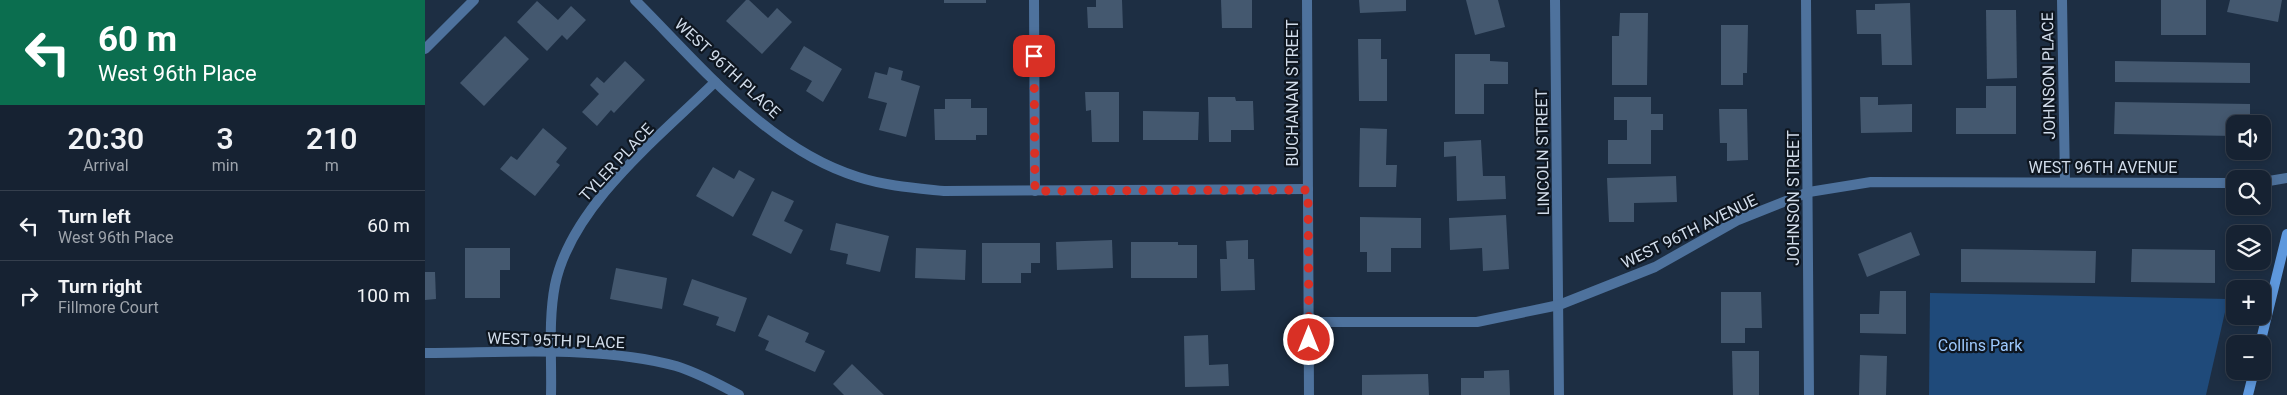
<!DOCTYPE html>
<html lang="en">
<head>
<meta charset="utf-8">
<style>
	body { margin:0; font-family:Roboto,sans-serif; background:#232f3e; color:#f1f3f6; height:100vh; display:flex; flex-direction:column; font-size:19px; white-space:nowrap }
	* { box-sizing:border-box; margin:0 }
	p { font-size:16px; color:#9ea4ac }
	.icon { flex:none; width:28px; height:28px; fill:none; stroke:currentColor; stroke-width:2; stroke-linecap:round; stroke-linejoin:round }
	.map { position:relative; flex:1; overflow:hidden }
	.sheet { display:flex; flex-direction:column; background:#162232; width:425px }
	.sheet>* { flex:none }
	.top-card { background:#0b6e4f; color:#fff; overflow:hidden }
	.fabs { position:absolute; left:1801px; top:115px; display:grid; gap:10px }
	.fabs a { display:grid; place-items:center; width:45px; height:45px; border-radius:10px; background:#162232; box-shadow:0 2px 8px #0003,0 0 0 1px #353f4d; font-size:25px }
	.pin { position:absolute; display:grid; place-items:center; width:42px; height:42px; color:#fff; margin:-21px; border-radius:10px; box-shadow:0 2px 8px #0006 }
	.me { position:absolute; width:55px; margin:-28px; rotate:0deg; stroke-linejoin:round; filter:drop-shadow(0 0 4px #0008) }
	.turn { display:flex; align-items:center; gap:18px; height:105px; padding:0 15px; font-size:22px }
	.turn .icon { width:65px; height:65px; stroke-width:2.5 }
	.turn b { display:block; font-size:35px; line-height:42px }
	.eta { display:flex; justify-content:space-evenly; align-items:center; height:85px; text-align:center }
	.eta b { font-size:30px; font-weight:600; line-height:35px }
	ul { padding:0; list-style:none }
	li { display:flex; align-items:center; gap:15px; height:70px; padding:0 15px; border-top:1px solid #353f4d }
	li div { flex:1 }
	li b { display:block; font-size:19px }
	li em { font-style:normal }
	main { display:flex; flex:1; min-height:0 }
	.map>svg:first-child { display:block }
	.green { fill:#1f4a7a }
	.building { fill:#44586f }
	.lines { fill:none; stroke-linecap:round; stroke-linejoin:round }
	.street { stroke:#4e729d; stroke-width:10 }
	.secondary { stroke:#5e98dd; stroke-width:10 }
	.route { stroke:#d93025; stroke-width:9; stroke-dasharray:0 16.2 }
	.labels { text-anchor:middle; stroke-width:4.5; stroke-linejoin:round; paint-order:stroke }
	.street-label { font-size:16px; fill:#d1dcea; stroke:#0e1620 }
	.park-label { font-size:16px; fill:#9dc8fd; stroke:#0e1620 }
</style>
</head>
<body>
<main>
<section class="sheet">
<div class="top-card">
<div class="turn"><svg class="icon" aria-label="left" viewBox="0 0 24 24"><path d="M17 20v-9H6M10 6l-5 5 5 5"/></svg><div><b>60 m</b>West 96th Place</div></div>
</div>
<div class="eta">
<div><b>20:30</b><p>Arrival</p></div>
<div><b>3</b><p>min</p></div>
<div><b>210</b><p>m</p></div>
</div>
<ul>
<li><svg class="icon" aria-label="left" viewBox="0 0 24 24"><path d="M17 20v-9H6M10 6l-5 5 5 5"/></svg><div><b>Turn left</b><p>West 96th Place</p></div><em>60 m</em></li>
<li><svg class="icon" aria-label="right" viewBox="0 0 24 24"><path d="M7 20v-9h11M14 6l5 5-5 5"/></svg><div><b>Turn right</b><p>Fillmore Court</p></div><em>100 m</em></li>
</ul>
</section>
<div class="map">
<svg width="1862" height="395" viewBox="0 0 1862 395">
	<rect width="100%" height="100%" fill="#1d2e43"/>
	<!-- green -->
	<polygon class="green" points="1505,293 1803,299 1781,395 1504,395"/>
	<!-- building -->
	<g class="building">
		<polygon points="321,0 324,0 343,18 352,8 367,22 337,54 301,21"/>
		<rect x="519" y="0" width="42" height="3"/>
		<polygon points="671,0 697,0 698,28 663,28 662,7 671,7"/>
		<polygon points="796,0 827,0 827,28 797,28"/>
		<polygon points="934,0 981,0 981,11 935,13"/>
		<polygon points="1041,0 1073,0 1080,27 1050,35"/>
		<rect x="1736" y="0" width="45" height="35"/>
		<polygon points="1805,0 1857,0 1853,22 1802,12"/>
		<polygon points="112,1 133,20 146,6 161,20 142,40 137,35 122,51 92,22"/>
		<polygon points="1485,3 1487,65 1457,65 1456,34 1432,34 1431,10 1450,10 1450,4"/>
		<polygon points="1561,10 1591,10 1592,78 1562,79"/>
		<polygon points="1195,13 1223,13 1222,85 1187,85 1187,36 1194,36"/>
		<polygon points="1296,25 1323,25 1322,73 1318,73 1318,85 1296,85"/>
		<polygon points="80,36 104,59 59,106 35,83"/>
		<polygon points="933,39 956,39 956,59 962,59 962,101 934,101"/>
		<polygon points="379,46 417,69 398,102 381,91 387,81 365,69"/>
		<polygon points="1030,54 1065,54 1065,61 1083,62 1083,84 1059,84 1059,114 1030,114"/>
		<polygon points="200,61 220,80 189,113 186,110 172,126 157,112 174,94 165,85 172,77 179,83"/>
		<polygon points="1690,61 1825,63 1825,83 1690,82"/>
		<polygon points="464,67 478,71 476,80 495,86 481,137 454,130 462,103 443,98 450,72 462,75"/>
		<polygon points="1561,86 1591,86 1591,134 1531,134 1531,108 1561,108"/>
		<polygon points="660,92 694,92 694,142 667,142 666,110 661,111"/>
		<polygon points="783,97 810,97 811,101 828,101 829,130 806,130 806,142 784,142"/>
		<polygon points="1189,97 1226,97 1226,114 1238,114 1238,130 1226,130 1226,164 1183,164 1183,140 1202,140 1202,120 1189,120"/>
		<polygon points="1435,97 1453,97 1453,105 1487,104 1487,132 1436,133"/>
		<polygon points="520,99 546,99 546,108 562,108 562,135 551,135 551,140 510,140 509,109 520,109"/>
		<polygon points="1690,102 1825,104 1825,124 1810,124 1810,136 1689,134"/>
		<polygon points="1294,109 1322,109 1323,160 1302,161 1302,143 1295,143"/>
		<polygon points="718,111 774,112 773,140 718,140"/>
		<polygon points="118,128 142,148 131,162 135,165 110,196 75,169 86,156 92,160"/>
		<polygon points="935,128 962,129 961,165 972,165 971,187 934,187"/>
		<polygon points="1056,140 1058,176 1080,176 1081,199 1032,201 1031,156 1019,157 1019,142"/>
		<polygon points="288,167 309,179 314,170 330,179 308,217 271,196"/>
		<polygon points="1251,176 1252,202 1209,203 1209,222 1184,222 1182,178"/>
		<polygon points="347,191 369,201 359,221 378,230 366,254 327,235"/>
		<polygon points="1081,215 1084,269 1058,271 1057,248 1025,250 1024,218"/>
		<polygon points="935,217 996,218 996,248 966,248 966,272 942,272 942,252 935,252"/>
		<polygon points="411,223 464,236 455,272 421,264 423,254 405,250"/>
		<polygon points="1486,232 1495,255 1442,277 1433,254"/>
		<polygon points="687,240 688,268 632,270 631,242"/>
		<polygon points="823,240 823,259 829,259 830,290 796,291 795,259 802,259 801,241"/>
		<polygon points="706,242 753,242 753,245 772,245 772,278 706,278"/>
		<polygon points="557,243 615,243 615,263 606,263 606,273 596,273 596,283 557,283"/>
		<polygon points="40,248 85,248 85,270 75,270 75,298 40,298"/>
		<polygon points="491,248 541,250 540,280 490,278"/>
		<polygon points="1536,249 1671,251 1670,283 1536,282"/>
		<polygon points="1707,249 1790,250 1790,283 1706,282"/>
		<polygon points="191,268 242,278 237,309 185,299"/>
		<polygon points="0,272 10,272 11,299 0,300"/>
		<polygon points="267,279 322,298 310,332 291,325 294,317 258,305"/>
		<polygon points="1455,291 1481,291 1481,334 1435,333 1435,314 1454,314"/>
		<polygon points="1296,292 1336,292 1337,328 1320,328 1320,343 1296,343"/>
		<polygon points="343,315 384,333 380,342 400,351 390,372 340,350 344,341 333,336"/>
		<polygon points="783,335 784,365 803,364 804,386 760,387 759,336"/>
		<polygon points="1307,351 1334,351 1334,395 1308,395"/>
		<polygon points="1435,355 1462,356 1461,395 1434,395"/>
		<polygon points="427,364 459,395 419,395 408,384"/>
		<polygon points="1084,370 1085,395 1036,395 1036,378 1059,378 1059,371"/>
		<polygon points="1003,374 1004,395 937,395 937,375"/>
	</g>
	<g class="lines">
		<!-- street -->
		<g class="street">
			<path d="M210 0C274 64 344 150 433 177 461 186 490 188 519 191L883 189"/>
			<polyline points="609,0 610,191"/>
			<polyline points="882,0 884,395"/>
			<polyline points="1130,0 1134,395"/>
			<polyline points="1381,0 1384,395"/>
			<polyline points="1637,0 1640,182"/>
			<polyline points="0,49 49,0"/>
			<polyline points="1838,182 1862,178"/>
			<polyline points="884,322 1052,322 1134,305 1230,267 1313,220 1384,192 1446,182 1810,183"/>
			<path d="M0 353C79 353 175 345 251 366 273 373 294 384 314 395"/>
			<path d="M126 395C127 359 123 321 130 285 146 206 234 137 290 82"/>
		</g>
		<!-- secondary -->
		<g class="secondary">
			<polyline points="1835,344 1862,234"/>
			<polyline points="1823,395 1829,371"/>
		</g>
	</g>
	<g class="lines">
		<!-- route -->
		<polyline class="route" points="609,56 610,191 883,190 884,340"/>
	</g>
	<g class="labels">
		<!-- street labels -->
		<g class="street-label">
			<text transform="translate(303 68) rotate(43)" y="6">WEST 96TH PLACE</text>
			<text transform="translate(1623 76) rotate(-91)" y="6">JOHNSON PLACE</text>
			<text transform="translate(867 93) rotate(-90)" y="6">BUCHANAN STREET</text>
			<text transform="translate(1117 152) rotate(-91)" y="6">LINCOLN STREET</text>
			<text transform="translate(191 162) rotate(-47)" y="6">TYLER PLACE</text>
			<text x="1678" y="173">WEST 96TH AVENUE</text>
			<text transform="translate(1368 198) rotate(-90)" y="6">JOHNSON STREET</text>
			<text transform="translate(1264 231) rotate(-26)" y="6">WEST 96TH AVENUE</text>
			<text transform="translate(131 340) rotate(2)" y="6">WEST 95TH PLACE</text>
		</g>
		<!-- park labels -->
		<g class="park-label">
			<text x="1555" y="351">Collins Park</text>
		</g>
	</g>
</svg>
<div class="fabs">
<a><svg class="icon" aria-label="sound" viewBox="0 0 24 24"><path d="M4 9h4l5-4v14l-5-4H4zM17 9q2 3 0 6"/></svg></a>
<a><svg class="icon" aria-label="search" viewBox="0 0 24 24"><circle cx="10" cy="10" r="6"/><path d="M15 15l6 6"/></svg></a>
<a><svg class="icon" aria-label="layers" viewBox="0 0 24 24"><path d="M12 4l9 5-9 5-9-5zM3 14l9 5 9-5"/></svg></a>
<a>+</a>
<a>−</a>
</div>
<div class="pin" style="left:609px;top:56px;background:#d93025"><svg class="icon" aria-label="arrive" viewBox="0 0 24 24"><path d="M6 21V4h12l-3 4 3 4H6"/></svg></div>
<svg class="me" style="left:884px;top:340px" viewBox="-20 -20 40 40"><circle r="17" fill="#d93025" stroke="#fff" stroke-width="3"/><path d="M0-11L8 9 0 5-8 9z" fill="#fff"/></svg>
</div>
</main>
</body>
</html>
